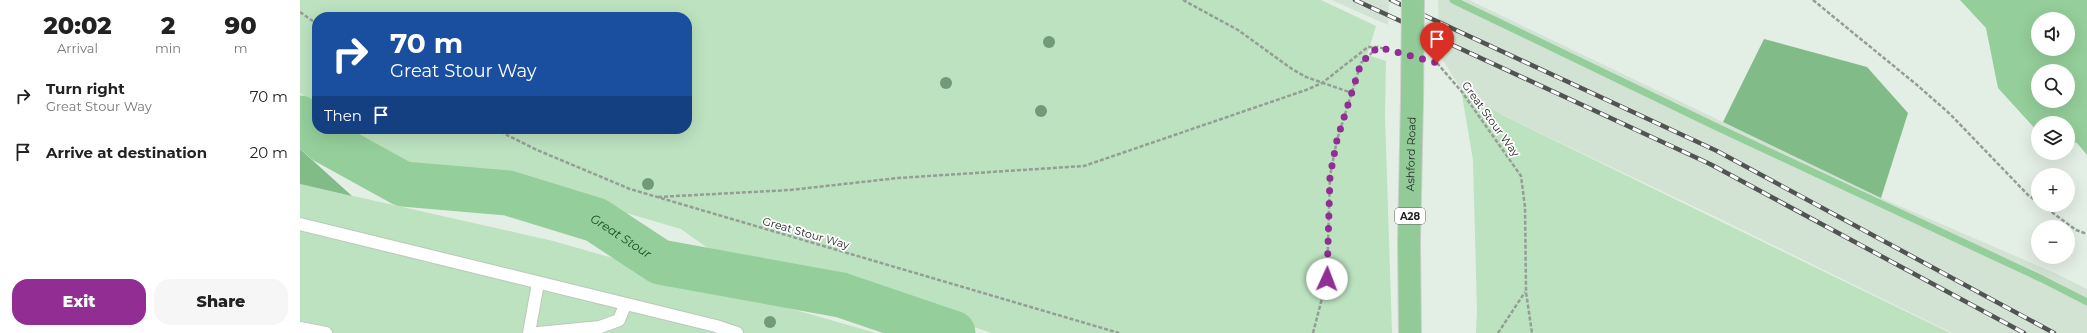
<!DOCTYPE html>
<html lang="en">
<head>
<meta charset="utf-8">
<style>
	body { margin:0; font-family:Montserrat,sans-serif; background:#f6f6f6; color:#222; height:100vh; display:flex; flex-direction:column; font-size:15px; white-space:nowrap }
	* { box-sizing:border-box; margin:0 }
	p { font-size:13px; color:#767676 }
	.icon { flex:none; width:22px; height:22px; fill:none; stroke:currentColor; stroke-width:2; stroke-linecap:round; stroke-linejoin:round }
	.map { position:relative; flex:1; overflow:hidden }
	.drawer { display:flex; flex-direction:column; background:#fff; width:300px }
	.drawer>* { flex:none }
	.top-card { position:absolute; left:12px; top:12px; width:380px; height:122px; border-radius:16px; box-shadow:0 4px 16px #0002; background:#1a4fa0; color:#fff; overflow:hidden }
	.buttons { position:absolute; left:1731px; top:12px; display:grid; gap:8px }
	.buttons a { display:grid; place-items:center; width:44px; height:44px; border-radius:50%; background:#fff; box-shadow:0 4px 16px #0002; font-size:20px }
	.pin { position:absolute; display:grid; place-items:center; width:34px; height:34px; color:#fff; margin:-41px -17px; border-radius:50% 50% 50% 0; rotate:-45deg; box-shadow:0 0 4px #0007 }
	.pin .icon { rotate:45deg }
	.me { position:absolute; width:44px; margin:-22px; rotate:2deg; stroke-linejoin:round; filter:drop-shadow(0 0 3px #0008) }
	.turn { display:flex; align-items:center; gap:14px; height:84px; padding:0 12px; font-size:18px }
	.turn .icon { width:52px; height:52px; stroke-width:2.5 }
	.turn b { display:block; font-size:28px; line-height:34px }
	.then { display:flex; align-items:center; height:38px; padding:0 12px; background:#0003; gap:8px; font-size:15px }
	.eta { display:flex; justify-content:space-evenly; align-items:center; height:68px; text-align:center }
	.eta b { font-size:24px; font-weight:800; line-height:28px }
	.action { display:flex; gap:8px; margin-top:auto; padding:8px 12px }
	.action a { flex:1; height:46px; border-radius:16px; background:#912d93; color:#fff; font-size:16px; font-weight:800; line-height:46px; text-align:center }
	.action a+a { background:#f6f6f6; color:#222 }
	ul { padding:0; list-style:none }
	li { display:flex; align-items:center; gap:12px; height:56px; padding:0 12px }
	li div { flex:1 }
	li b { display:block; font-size:15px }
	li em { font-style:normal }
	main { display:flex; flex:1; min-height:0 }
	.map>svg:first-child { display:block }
	.built { fill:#d2e3d3 }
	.green { fill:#bce2bf }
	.forest { fill:#81bb88 }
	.water { fill:#94ce9a; fill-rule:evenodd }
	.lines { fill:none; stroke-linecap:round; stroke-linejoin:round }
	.stream { stroke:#94ce9a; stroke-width:7 }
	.river { stroke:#94ce9a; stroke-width:45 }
	.lane-casing { stroke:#bcc7bd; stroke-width:14 }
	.highway-casing { stroke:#cdcece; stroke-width:24 }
	.path { stroke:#959d96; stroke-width:2.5; stroke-dasharray:4 2; stroke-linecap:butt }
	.lane { stroke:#fff; stroke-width:12 }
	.highway { stroke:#92ca98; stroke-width:22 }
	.rail-casing { stroke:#505551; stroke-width:4.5 }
	.rail { stroke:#fff; stroke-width:3; stroke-dasharray:9; stroke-linecap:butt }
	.highway-bridge-casing { stroke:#cdcece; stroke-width:24; stroke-linecap:butt }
	.highway-bridge { stroke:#92ca98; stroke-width:22 }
	.tree { fill:#72997a }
	.route { stroke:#912d93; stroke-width:7; stroke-dasharray:0 12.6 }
	.labels { text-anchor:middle; stroke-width:3.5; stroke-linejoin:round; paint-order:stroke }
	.shield { fill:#fff; stroke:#616462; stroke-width:1 }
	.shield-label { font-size:10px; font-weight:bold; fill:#1d211e }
	.street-label { font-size:11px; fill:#1d211e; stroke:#fff }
	.water-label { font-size:12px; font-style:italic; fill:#0f4f1f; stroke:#fff }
</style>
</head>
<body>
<main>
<section class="drawer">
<div class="eta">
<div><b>20:02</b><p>Arrival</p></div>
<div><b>2</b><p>min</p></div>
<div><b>90</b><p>m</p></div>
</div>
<ul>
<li><svg class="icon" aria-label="right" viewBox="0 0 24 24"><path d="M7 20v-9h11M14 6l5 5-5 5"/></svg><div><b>Turn right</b><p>Great Stour Way</p></div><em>70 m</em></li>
<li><svg class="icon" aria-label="arrive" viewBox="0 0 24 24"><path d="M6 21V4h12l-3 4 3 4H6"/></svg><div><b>Arrive at destination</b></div><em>20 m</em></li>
</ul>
<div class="action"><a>Exit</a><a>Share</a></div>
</section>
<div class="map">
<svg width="1787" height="333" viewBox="0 0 1787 333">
	<rect width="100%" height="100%" fill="#e3eee4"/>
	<!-- built -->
	<g class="built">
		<polygon points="1031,0 1089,0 1088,25"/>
		<polygon points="1138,0 1169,0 1581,198 1757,274 1787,289 1787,333 1652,333 1414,216 1202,115 1161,89 1139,54"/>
	</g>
	<!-- green -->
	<g class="green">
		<polygon points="0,0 1021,0 1076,26 1067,55 1086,61 1085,116 1092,333 692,333 540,284 445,258 416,254 381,229 231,185 163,172 123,170 65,151 45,129 387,129 387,17 17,17 17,103 0,93"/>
		<polygon points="1161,89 1202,115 1650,333 1176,333 1177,311 1173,160"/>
		<polygon points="0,184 253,241 576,333 0,333"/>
	</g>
	<!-- forest -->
	<g class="forest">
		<polygon points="1464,39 1567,67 1608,113 1581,198 1423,122"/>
		<polygon points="0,149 52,196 0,184"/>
	</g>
	<!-- water -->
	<path class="water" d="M1660 0H1787V155L1777 143 1768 141V123H1738V132L1698 88 1686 28ZM1738 19H1768V49H1738ZM1738 71H1768V101H1738Z"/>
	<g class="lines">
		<!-- stream -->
		<polyline class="stream" points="1153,0 1421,129 1742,279 1787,302"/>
		<!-- river -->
		<path class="river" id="s1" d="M0 118 25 141 103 184 208 193 296 220 360 262 541 295 653 333"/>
		<defs>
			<g id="lane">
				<polyline points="0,224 416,326 437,333"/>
				<polyline points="0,328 26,333"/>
				<polyline points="229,333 238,283"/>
				<polyline points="238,333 300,327 319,320 325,305"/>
			</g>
			<g id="highway">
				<path id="s2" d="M1110 333 1109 241 1112 100"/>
			</g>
		</defs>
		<!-- lane casing -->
		<use href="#lane" class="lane-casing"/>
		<!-- highway casing -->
		<use href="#highway" class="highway-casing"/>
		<!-- path -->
		<g class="path">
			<polyline points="883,0 938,30 992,69 1006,77 1052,93"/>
			<polyline points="1513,0 1617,85 1650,114 1729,196 1738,202"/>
			<polyline points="0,12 17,24"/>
			<polyline points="1137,63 1162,92 1221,176 1225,207 1226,292 1232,333"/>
			<polyline points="195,129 237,150 330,189 819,333"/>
			<polyline points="358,197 490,190 598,178 784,166 1006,90 1022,83 1068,47 1078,47 1089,50"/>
			<polyline points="1742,205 1776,230 1787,234"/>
			<polyline points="1013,333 1027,279 1030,176 1037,140 1061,63 1078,47"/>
			<polyline points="1198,333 1225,292"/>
		</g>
		<!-- lane -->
		<use href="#lane" class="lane"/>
		<!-- highway -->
		<use href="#highway" class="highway"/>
		<defs>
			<g id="rail">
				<polyline points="1055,0 1410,164 1724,333"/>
				<polyline points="1091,0 1417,151 1754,333"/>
			</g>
		</defs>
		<!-- rail casing -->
		<use href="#rail" class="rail-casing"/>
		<!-- rail -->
		<use href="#rail" class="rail"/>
		<defs>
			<polyline id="highway-bridge" points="1112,100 1113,0"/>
		</defs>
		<!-- highway-bridge casing -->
		<use href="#highway-bridge" class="highway-bridge-casing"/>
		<!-- highway-bridge -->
		<use href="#highway-bridge" class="highway-bridge"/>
	</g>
	<!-- trees -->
	<g class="tree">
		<circle cx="749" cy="42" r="6"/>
		<circle cx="646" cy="83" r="6"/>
		<circle cx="741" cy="111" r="6"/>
		<circle cx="348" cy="184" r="6"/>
		<circle cx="470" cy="322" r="6"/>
	</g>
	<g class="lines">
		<!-- route -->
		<polyline class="route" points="1027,279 1030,176 1037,140 1061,63 1078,47 1137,63"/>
	</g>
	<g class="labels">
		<!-- shield labels -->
		<rect class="shield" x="1095" y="208" width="30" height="16" rx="3"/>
		<g class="shield-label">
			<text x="1110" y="220">A28</text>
		</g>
		<!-- street labels -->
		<g class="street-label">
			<text transform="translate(1191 119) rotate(54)" y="4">Great Stour Way</text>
			<text dy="4" stroke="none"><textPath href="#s2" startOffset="179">Ashford Road</textPath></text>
			<text transform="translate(506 233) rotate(16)" y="4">Great Stour Way</text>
		</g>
		<!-- water labels -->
		<g class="water-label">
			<text dy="4" stroke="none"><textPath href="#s1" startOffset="350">Great Stour</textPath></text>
		</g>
	</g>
</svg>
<div class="buttons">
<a><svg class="icon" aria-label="sound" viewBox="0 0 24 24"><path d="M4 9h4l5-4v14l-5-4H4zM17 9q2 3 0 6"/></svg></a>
<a><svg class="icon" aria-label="search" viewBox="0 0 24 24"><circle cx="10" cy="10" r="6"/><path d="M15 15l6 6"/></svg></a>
<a><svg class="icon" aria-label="layers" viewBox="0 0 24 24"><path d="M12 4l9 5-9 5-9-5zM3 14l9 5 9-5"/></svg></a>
<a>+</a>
<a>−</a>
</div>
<div class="pin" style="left:1137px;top:63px;background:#d93025"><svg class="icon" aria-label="arrive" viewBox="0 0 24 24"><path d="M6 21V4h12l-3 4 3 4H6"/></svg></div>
<svg class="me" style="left:1027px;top:279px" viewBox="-20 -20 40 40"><circle r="19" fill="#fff"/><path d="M0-13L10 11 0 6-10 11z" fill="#912d93"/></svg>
<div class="top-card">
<div class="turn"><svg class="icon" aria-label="right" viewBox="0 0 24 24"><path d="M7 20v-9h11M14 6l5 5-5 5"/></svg><div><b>70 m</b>Great Stour Way</div></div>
<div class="then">Then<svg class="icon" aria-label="arrive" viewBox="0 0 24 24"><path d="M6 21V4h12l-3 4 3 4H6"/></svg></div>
</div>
</div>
</main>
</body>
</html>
